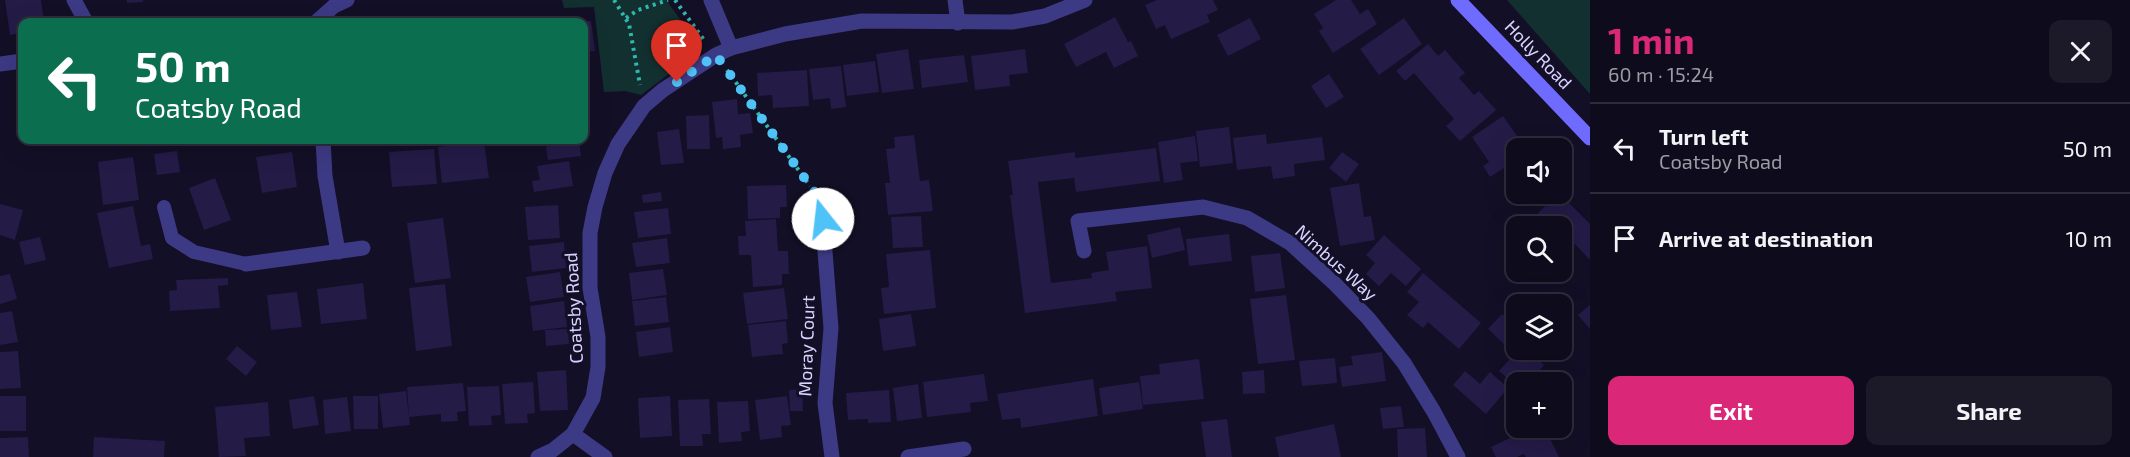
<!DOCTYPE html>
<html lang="en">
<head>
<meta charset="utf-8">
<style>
	body { margin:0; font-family:"Exo 2",sans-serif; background:#1c1929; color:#f1f3f6; height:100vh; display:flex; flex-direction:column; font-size:22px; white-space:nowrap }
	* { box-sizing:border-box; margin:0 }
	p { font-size:20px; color:#9b9ba3 }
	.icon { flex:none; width:33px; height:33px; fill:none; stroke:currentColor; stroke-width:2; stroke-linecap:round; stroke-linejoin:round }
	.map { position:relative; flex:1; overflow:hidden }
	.panel { display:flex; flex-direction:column; background:#0e0b1c; width:540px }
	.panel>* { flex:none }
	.top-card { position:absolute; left:18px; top:18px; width:570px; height:126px; border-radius:12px; box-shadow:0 6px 24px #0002,0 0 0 2px #2e2b3b; background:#0b6e4f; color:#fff; overflow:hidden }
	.fabs { position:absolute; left:1506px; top:138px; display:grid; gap:12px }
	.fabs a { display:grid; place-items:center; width:66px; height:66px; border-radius:12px; background:#0e0b1c; box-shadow:0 6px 24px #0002,0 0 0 2px #2e2b3b; font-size:30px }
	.pin { position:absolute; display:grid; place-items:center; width:51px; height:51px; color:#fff; margin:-62px -26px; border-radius:50% 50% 50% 0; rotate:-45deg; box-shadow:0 0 6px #0007 }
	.pin .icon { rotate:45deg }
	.me { position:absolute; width:66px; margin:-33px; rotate:344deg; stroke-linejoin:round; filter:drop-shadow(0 0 4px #0008) }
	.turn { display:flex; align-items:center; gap:21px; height:126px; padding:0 18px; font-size:27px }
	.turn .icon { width:78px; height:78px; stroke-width:2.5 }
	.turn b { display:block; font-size:42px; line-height:51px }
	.round { display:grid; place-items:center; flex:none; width:63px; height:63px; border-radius:12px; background:#1c1929 }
	.overview { display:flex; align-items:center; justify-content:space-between; height:102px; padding:0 18px }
	h1 { font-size:36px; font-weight:700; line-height:45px; color:#db2777 }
	.action { display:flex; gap:12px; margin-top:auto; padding:12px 18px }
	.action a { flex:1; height:69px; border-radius:12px; background:#db2777; color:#fff; font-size:24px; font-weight:700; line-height:69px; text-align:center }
	.action a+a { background:#1c1929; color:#f1f3f6 }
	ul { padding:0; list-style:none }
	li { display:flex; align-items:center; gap:18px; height:90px; padding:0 18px; border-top:2px solid #2e2b3b }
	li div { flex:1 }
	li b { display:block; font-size:22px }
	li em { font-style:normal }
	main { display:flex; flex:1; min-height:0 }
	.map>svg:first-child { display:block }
	.green { fill:#12302f }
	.building { fill:#241b47 }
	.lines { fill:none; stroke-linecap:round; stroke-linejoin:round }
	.path { stroke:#2fb8b0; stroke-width:4; stroke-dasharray:3 4.5; stroke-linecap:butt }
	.lane { stroke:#3d3a85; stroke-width:14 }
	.street { stroke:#3d3a85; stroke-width:15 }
	.secondary { stroke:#6f6bff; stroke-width:15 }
	.route { stroke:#4fc3f7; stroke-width:10; stroke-dasharray:0 18 }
	.labels { text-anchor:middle; stroke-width:6; stroke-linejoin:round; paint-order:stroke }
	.street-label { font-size:18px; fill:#d9d4ff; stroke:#130f26 }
</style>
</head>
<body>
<main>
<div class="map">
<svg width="1590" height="457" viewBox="0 0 1590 457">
	<rect width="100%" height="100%" fill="#130f26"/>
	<!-- green -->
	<g class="green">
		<polygon points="562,0 666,0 702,49 641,95 625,91 604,92 594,7 564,8"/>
		<polygon points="1507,0 1590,0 1590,94"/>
	</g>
	<!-- building -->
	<g class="building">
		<polygon points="5,0 41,0 44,22 22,22 22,33 10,35"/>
		<polygon points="127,0 143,0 143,2 127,3"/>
		<polygon points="1157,0 1213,0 1218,10 1207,15 1210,22 1171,39 1165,25 1156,29 1145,5"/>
		<polygon points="1336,0 1351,0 1360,14 1368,9 1377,24 1333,53 1319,31 1323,28 1314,14"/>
		<polygon points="1115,17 1128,42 1131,41 1138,56 1114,68 1106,52 1076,67 1064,44"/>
		<polygon points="1250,18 1261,39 1228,56 1217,35"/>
		<polygon points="1404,18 1422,44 1379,75 1360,49"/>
		<polygon points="584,21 591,21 595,51 584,52"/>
		<polygon points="1428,44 1438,56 1445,50 1465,73 1459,78 1474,95 1479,91 1496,110 1460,141 1446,126 1454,119 1414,73 1405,81 1396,71"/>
		<polygon points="908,49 914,89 882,93 876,54"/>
		<polygon points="1025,49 1028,73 1009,75 1010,86 975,90 971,56"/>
		<polygon points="964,55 968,82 922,88 919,60"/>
		<polygon points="875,61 879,92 847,96 843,65"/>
		<polygon points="841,66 846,107 831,109 830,98 813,100 809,69"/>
		<polygon points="807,70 809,106 773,108 772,95 758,96 757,73"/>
		<polygon points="1329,74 1344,97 1326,108 1311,86"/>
		<polygon points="584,98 589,123 584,124"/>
		<polygon points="737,99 738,114 750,113 753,133 740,135 741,147 723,149 722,137 716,138 712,102"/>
		<polygon points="709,115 710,149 687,149 686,116"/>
		<polygon points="1503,116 1525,147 1527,145 1530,148 1516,148 1516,187 1504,168 1490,177 1483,166 1489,162 1472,137"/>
		<polygon points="1229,127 1233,163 1200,167 1196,131"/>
		<polygon points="679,129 684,163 661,165 657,132"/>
		<polygon points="1266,134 1267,144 1322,137 1325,160 1294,164 1295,176 1273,179 1271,166 1237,170 1233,138"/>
		<polygon points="914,135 920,181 929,180 933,211 888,215 885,183 890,183 886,149 895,148 894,137"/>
		<polygon points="1195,136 1198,161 1180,163 1183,180 1164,183 1158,142"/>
		<polygon points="545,140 579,140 581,156 548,160"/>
		<polygon points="484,142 489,178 442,183 438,147"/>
		<polygon points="1156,148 1160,181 1076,192 1074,178 1038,182 1051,283 1092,278 1091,273 1109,270 1106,252 1147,246 1152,288 1115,292 1117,301 1025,313 1010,195 1013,195 1008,161 1075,152 1075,158"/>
		<polygon points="434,149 437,184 392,187 389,152"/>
		<polygon points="177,151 180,172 157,175 154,154"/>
		<polygon points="292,152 297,187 262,193 256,157"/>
		<polygon points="1342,152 1359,164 1346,182 1329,168"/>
		<polygon points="133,157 139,200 103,205 98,162"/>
		<polygon points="569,161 573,186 534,192 532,181 540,180 537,166"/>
		<polygon points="215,178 231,220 204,230 189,188"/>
		<polygon points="1359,183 1364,217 1371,216 1375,240 1340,246 1330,188"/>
		<polygon points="786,185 787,207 780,207 780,218 748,219 747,186"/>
		<polygon points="661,192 662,201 643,203 642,195"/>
		<polygon points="1558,194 1560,194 1590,224 1590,260 1575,244 1571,248 1562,238 1562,226 1550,226 1538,213"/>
		<polygon points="0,204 23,210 15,240 0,235"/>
		<polygon points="558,205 560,238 528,240 525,207"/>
		<polygon points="133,206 141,246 150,244 153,259 109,268 97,213"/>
		<polygon points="668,208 671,234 638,238 634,212"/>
		<polygon points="921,216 923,247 893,248 891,217"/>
		<polygon points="443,218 451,278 415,283 407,223"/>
		<polygon points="776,219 778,251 788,251 789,274 782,274 782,285 753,287 751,255 739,255 738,236 746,236 745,221"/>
		<polygon points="1180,227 1185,250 1152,258 1147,235"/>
		<polygon points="1229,234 1232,261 1189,266 1186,239"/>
		<polygon points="1384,235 1421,269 1406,286 1391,273 1379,286 1366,274 1375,263 1366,255"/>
		<polygon points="40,237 46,260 25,265 19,242"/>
		<polygon points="667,238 670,263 636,267 632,243"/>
		<polygon points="564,242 566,268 532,272 529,246"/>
		<polygon points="930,250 936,308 884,314 881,288 889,287 886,254"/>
		<polygon points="1280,253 1285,288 1255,292 1251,256"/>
		<polygon points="663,269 667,295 632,300 629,273"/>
		<polygon points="560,272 564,297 530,302 526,277"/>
		<polygon points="1423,273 1481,323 1459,349 1428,322 1423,328 1407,315 1419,302 1407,292"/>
		<polygon points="10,274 17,299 0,304 0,276"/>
		<polygon points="228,278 228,285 218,286 220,308 170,311 169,291 177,290 176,280"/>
		<polygon points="363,283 367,319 321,324 317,289"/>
		<polygon points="445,284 452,346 416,351 409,288"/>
		<polygon points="784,288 788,319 747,324 743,293"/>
		<polygon points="297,292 302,327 271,330 267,295"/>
		<polygon points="1286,295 1295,360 1258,364 1250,299"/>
		<polygon points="666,297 669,322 635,326 632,301"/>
		<polygon points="564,301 567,327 533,331 530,306"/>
		<polygon points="1590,305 1590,329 1578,315"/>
		<polygon points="12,311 18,342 0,345 0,313"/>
		<polygon points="911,314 916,346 883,351 879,319"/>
		<polygon points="1502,314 1516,326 1516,334 1506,346 1488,329"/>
		<polygon points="786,321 788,343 782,344 783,354 752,357 748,325"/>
		<polygon points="670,327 673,352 639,357 636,332"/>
		<polygon points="568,329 569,344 546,346 545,330"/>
		<polygon points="237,346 257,362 246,376 226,359"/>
		<polygon points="1518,350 1526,350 1544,365 1532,379 1536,382 1516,382 1516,386 1499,371"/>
		<polygon points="18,351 21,388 0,389 0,352"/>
		<polygon points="1382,352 1386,381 1342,387 1339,367 1353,365 1351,356"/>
		<polygon points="1335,358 1337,383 1302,386 1299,361"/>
		<polygon points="1199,359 1204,399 1143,405 1140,376 1160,374 1159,364"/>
		<polygon points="566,370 568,410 540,411 537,372"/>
		<polygon points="1264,370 1265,393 1243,394 1242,372"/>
		<polygon points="1465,371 1480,384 1490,372 1508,388 1486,414 1453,385"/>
		<polygon points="984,374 988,401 970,403 971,412 927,417 923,382"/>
		<polygon points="1093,379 1098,416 1021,428 1020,418 1002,420 997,394"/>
		<polygon points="533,382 535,413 527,414 528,423 505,424 502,384"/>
		<polygon points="1139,382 1143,409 1103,415 1099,388"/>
		<polygon points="463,383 466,411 457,412 458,421 441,422 441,414 409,417 407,387"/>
		<polygon points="918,384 922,418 897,421 893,388"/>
		<polygon points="499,386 501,415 491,416 492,425 469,426 467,387"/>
		<polygon points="802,389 803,411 790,411 789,390"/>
		<polygon points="889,390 891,422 868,423 868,419 848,420 846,393"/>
		<polygon points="406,391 410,425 383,428 379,394"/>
		<rect x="0" y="396" width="26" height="35"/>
		<polygon points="314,396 319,425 293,429 289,400"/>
		<polygon points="353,396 378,396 378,429 354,429"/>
		<polygon points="670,396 672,436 640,438 638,398"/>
		<polygon points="787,396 791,425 781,426 782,437 760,440 755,400"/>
		<polygon points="347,397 351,431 325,434 323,400"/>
		<polygon points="709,399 711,434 702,434 703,446 680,446 678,400"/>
		<polygon points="748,401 750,431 741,432 742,441 719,443 717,402"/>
		<polygon points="268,402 270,436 244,438 246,456 219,457 215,407"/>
		<polygon points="1401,406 1404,427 1383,429 1380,408"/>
		<polygon points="1227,419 1232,457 1206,457 1201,422"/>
		<polygon points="1334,424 1341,457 1279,457 1275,437"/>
		<polygon points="1425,428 1427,457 1398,457 1397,429"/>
		<polygon points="1531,428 1545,428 1559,457 1526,457 1524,454 1517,457 1496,457 1491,447"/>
		<polygon points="28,437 29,457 0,457 0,438"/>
		<polygon points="94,437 165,441 164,457 93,457"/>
	</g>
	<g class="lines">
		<!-- path -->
		<g class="path">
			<polyline points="614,0 629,24 640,85"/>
			<polyline points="675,0 704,40"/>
			<polyline points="626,18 638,10 668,0"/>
			<polyline points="727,70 810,186"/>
		</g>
		<!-- lane -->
		<polyline class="lane" points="164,207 172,238 194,252 246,264"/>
		<!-- street -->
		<g class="street">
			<polyline points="74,0 86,22"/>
			<polyline points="711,0 731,48"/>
			<polyline points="955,0 958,23"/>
			<polyline points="316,22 334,6 347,0"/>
			<polyline points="0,64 22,61"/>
			<polyline points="323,140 325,176 338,252"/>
			<polyline points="821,201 831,328 825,403 832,457"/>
			<polyline points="1084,251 1078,221 1203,207 1247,218 1290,243 1335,284 1368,318 1404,363 1434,412 1458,457"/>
			<polyline points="246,264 363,248"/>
			<polyline points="573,434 605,457"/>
			<polyline points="538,457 553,450 573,434 593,398 598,367 598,337 590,288 590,233 595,207 605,173 618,144 644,106 663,90 716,55 731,48 785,34 862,21 1012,22 1045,16 1085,0"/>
			<polyline points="908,457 964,449"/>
		</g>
		<!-- secondary -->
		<polyline class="secondary" points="1458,0 1590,138"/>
	</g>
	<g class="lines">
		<!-- route -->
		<polyline class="route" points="677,82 716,55 821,201 823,219"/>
	</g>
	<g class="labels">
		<!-- street labels -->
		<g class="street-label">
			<text transform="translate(1538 55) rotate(46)" y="6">Holly Road</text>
			<text transform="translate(1336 263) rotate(42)" y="6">Nimbus Way</text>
			<text transform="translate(574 308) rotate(-93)" y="6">Coatsby Road</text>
			<text transform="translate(807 346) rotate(-88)" y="6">Moray Court</text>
		</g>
	</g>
</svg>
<div class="fabs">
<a><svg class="icon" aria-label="sound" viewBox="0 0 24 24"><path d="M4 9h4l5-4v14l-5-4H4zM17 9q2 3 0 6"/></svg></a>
<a><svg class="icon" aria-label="search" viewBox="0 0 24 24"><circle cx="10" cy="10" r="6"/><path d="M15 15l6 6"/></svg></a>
<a><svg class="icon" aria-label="layers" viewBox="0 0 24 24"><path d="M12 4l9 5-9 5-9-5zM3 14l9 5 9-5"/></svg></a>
<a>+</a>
</div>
<div class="pin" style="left:677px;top:82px;background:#d93025"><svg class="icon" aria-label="arrive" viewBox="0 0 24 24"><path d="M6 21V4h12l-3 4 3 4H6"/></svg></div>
<svg class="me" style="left:823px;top:219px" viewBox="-20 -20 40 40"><circle r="19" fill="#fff"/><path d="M0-13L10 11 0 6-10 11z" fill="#4fc3f7"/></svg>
<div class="top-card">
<div class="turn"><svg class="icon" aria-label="left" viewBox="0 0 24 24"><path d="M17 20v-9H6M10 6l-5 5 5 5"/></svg><div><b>50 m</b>Coatsby Road</div></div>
</div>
</div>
<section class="panel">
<div class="overview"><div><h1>1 min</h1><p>60 m · 15:24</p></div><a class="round"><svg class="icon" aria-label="close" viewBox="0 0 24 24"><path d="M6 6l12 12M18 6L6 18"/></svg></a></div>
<ul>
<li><svg class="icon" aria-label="left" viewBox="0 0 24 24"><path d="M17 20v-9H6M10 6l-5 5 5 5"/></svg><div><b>Turn left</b><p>Coatsby Road</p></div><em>50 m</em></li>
<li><svg class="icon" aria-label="arrive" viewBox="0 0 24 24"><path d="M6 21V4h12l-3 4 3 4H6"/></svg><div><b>Arrive at destination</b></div><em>10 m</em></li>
</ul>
<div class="action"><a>Exit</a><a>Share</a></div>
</section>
</main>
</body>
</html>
